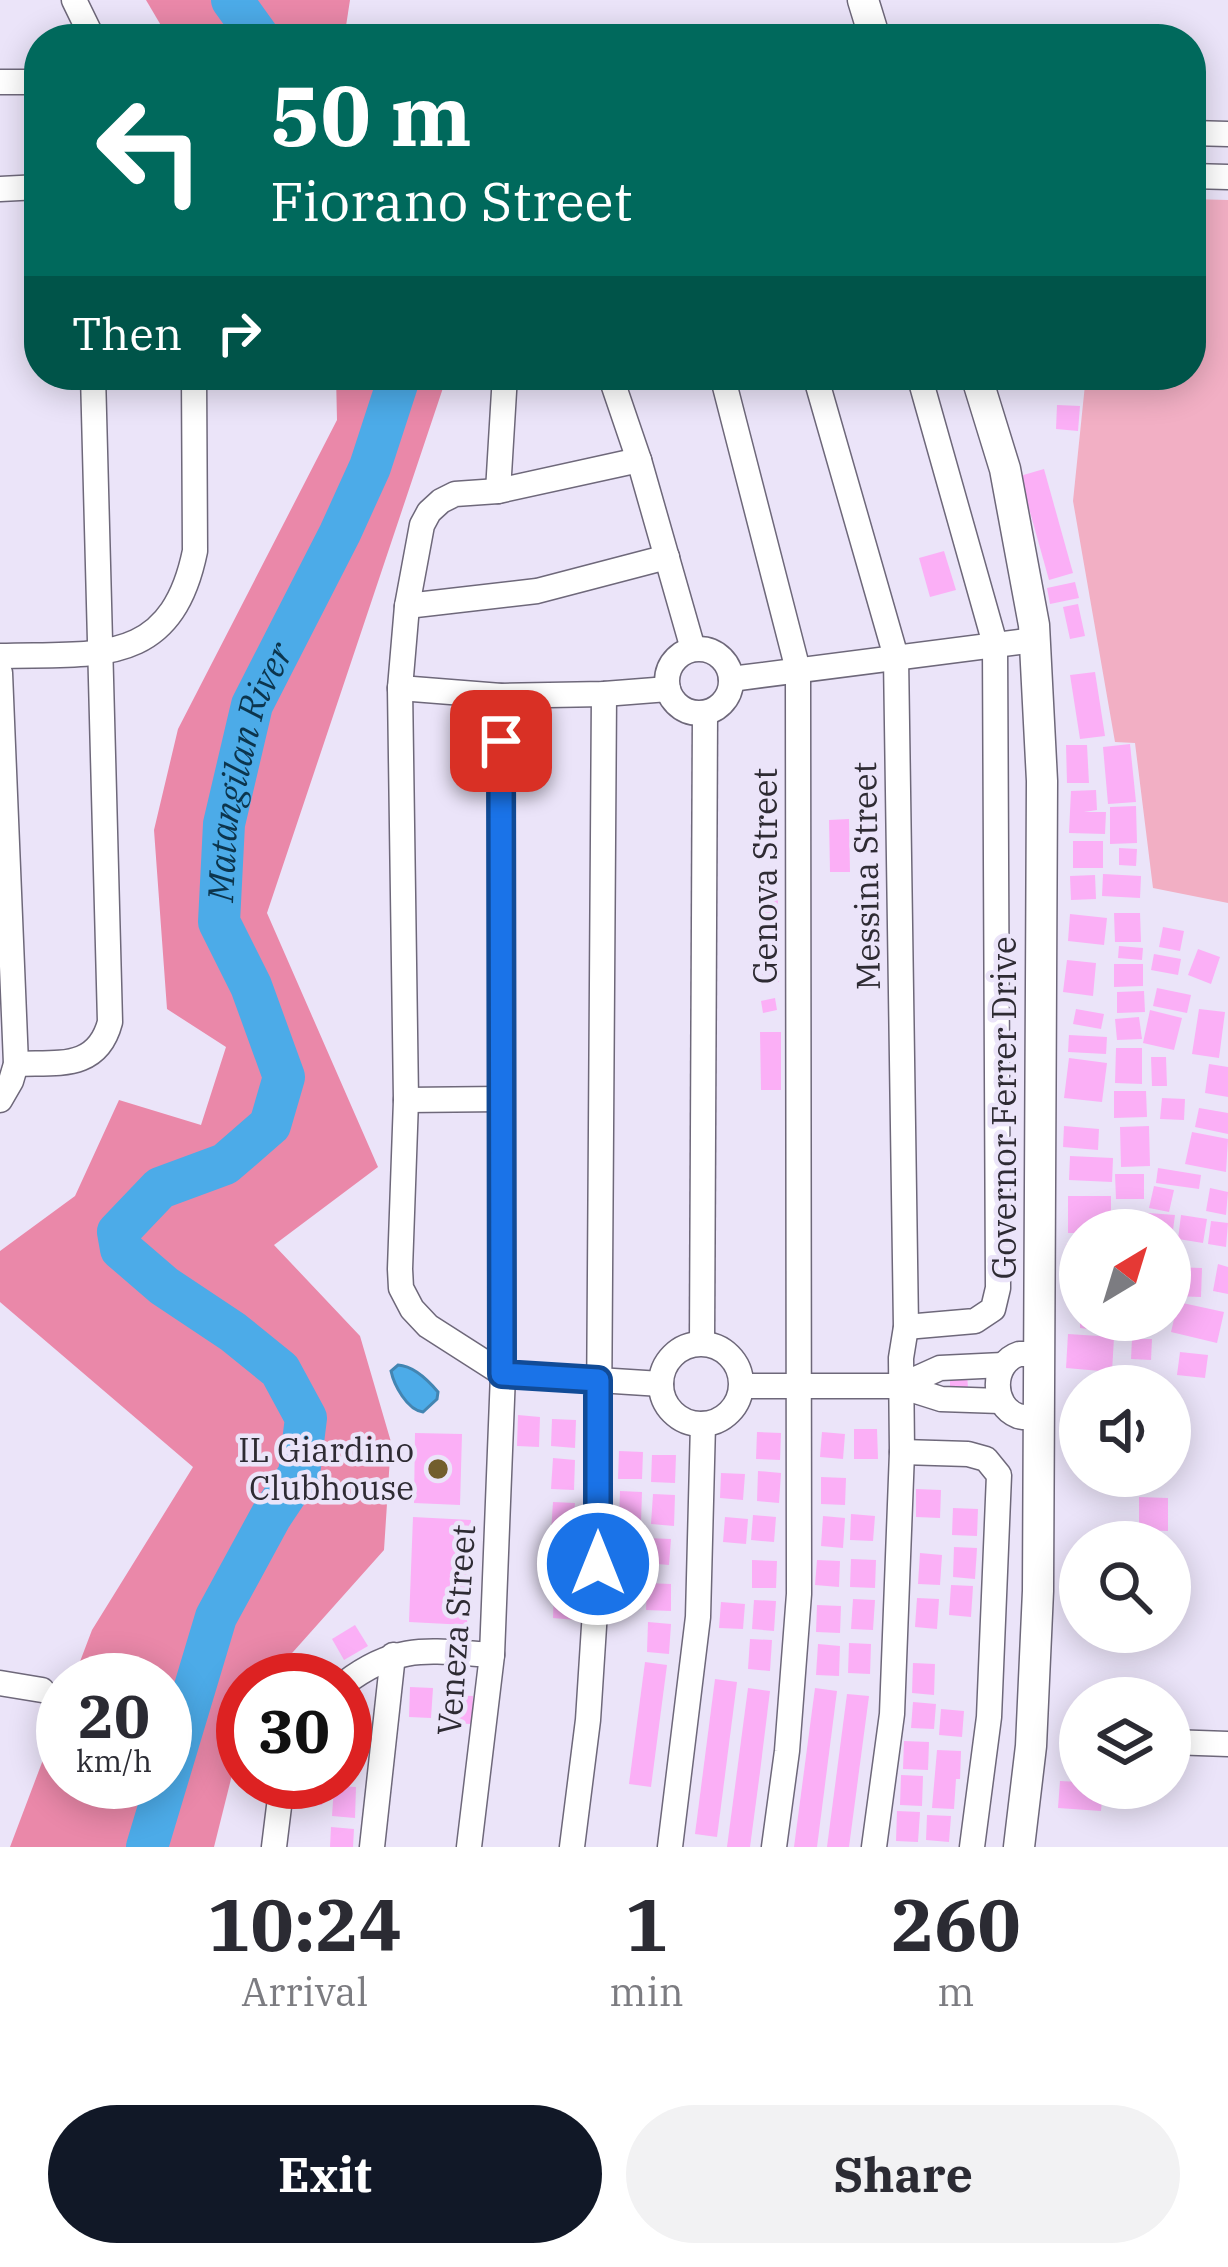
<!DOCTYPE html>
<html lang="en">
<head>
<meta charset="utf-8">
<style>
	body { margin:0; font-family:"IBM Plex Serif",serif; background:#f2f2f3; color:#2b2b33; height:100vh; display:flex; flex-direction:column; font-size:45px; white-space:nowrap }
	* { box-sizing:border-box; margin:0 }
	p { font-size:39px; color:#7c7c81 }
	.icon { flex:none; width:66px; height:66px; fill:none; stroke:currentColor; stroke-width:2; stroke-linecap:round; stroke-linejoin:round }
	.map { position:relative; height:1847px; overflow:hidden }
	.sheet { display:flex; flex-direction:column; background:#fff; flex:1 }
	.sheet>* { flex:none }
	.hud { position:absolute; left:24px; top:24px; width:1182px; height:366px; border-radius:48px; box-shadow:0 6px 30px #0003; background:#00695c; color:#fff; overflow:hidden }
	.needle { width:78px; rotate:38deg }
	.buttons { position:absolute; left:1059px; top:1209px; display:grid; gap:24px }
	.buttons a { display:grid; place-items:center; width:132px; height:132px; border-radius:50%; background:#fff; box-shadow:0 6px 30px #0003; font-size:60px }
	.speed { position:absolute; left:36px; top:1653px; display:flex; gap:24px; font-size:60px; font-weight:700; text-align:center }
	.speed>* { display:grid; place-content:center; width:156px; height:156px; border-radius:50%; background:#fff; box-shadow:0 6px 30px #0003; line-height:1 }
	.speed small { font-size:30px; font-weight:400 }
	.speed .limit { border:18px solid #d22; background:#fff; color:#111 }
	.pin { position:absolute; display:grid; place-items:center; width:102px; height:102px; color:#fff; margin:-51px; border-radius:24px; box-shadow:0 6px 18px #0006 }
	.me { position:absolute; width:132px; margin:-66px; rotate:0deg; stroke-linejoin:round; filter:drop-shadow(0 0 9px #0008) }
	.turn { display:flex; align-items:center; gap:42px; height:252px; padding:0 48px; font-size:54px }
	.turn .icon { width:156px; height:156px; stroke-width:2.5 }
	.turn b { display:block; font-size:84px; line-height:102px }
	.then { display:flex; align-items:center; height:114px; padding:0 48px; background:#0003; gap:24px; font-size:45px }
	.eta { display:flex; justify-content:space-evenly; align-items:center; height:204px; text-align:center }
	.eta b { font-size:72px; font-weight:700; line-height:84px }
	.cta { display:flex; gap:24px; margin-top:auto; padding:24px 48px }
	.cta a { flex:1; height:138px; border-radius:72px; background:#111827; color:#fff; font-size:48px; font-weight:700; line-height:138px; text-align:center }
	.cta a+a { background:#f2f2f3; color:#2b2b33 }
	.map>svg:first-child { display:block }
	.green { fill:#f2afc4 }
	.forest { fill:#ea88a9 }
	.water { fill:#4cabe8; stroke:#4385b2; stroke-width:3 }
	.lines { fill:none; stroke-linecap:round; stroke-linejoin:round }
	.river { stroke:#4cabe8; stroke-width:42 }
	.building { fill:#fbaff6 }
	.minor-casing { stroke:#6e687a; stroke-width:27 }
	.major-casing { stroke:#6e687a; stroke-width:33 }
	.minor { stroke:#fff; stroke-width:24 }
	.major { stroke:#fff; stroke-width:30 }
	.route-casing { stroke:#114b97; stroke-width:30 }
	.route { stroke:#1a73e8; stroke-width:21 }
	.poi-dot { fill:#725e2d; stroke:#ebe4f9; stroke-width:4.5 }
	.labels { text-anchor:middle; stroke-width:9; stroke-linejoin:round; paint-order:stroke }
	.street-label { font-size:33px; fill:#2e2b33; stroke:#ebe4f9 }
	.poi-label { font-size:33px; fill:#2e2b33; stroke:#ebe4f9; text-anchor:end }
	.water-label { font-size:36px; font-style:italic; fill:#0c354d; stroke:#ebe4f9 }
</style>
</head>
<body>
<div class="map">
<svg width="1228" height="1847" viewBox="0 0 1228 1847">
	<rect width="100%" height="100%" fill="#ebe4f9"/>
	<!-- green -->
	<polygon class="green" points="1191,199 1228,200 1228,903 1153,888 1135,743 1115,742 1073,501 1086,375 1191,375"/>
	<!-- forest -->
	<g class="forest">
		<polygon points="146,0 350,0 344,39 169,39"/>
		<polygon points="336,375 444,375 446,379 267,913 378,1167 274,1245 360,1336 391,1442 384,1550 268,1680 243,1680 243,1731 214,1847 10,1847 63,1707 63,1782 165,1782 165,1680 73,1680 92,1630 193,1467 0,1302 0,1251 75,1196 119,1100 201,1125 226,1047 167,1009 154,830 178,729 337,420"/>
	</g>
	<!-- water -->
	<path class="water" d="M398 1365C413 1366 428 1380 438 1392L437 1399 423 1412C407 1410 394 1385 391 1371Z"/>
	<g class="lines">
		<!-- river -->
		<g class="river">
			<polyline points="232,0 260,39"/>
			<path id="s1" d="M147 1847 216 1617 271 1516 299 1474 306 1418 280 1370 233 1332 164 1286 121 1249 118 1232 160 1188 225 1164 270 1125 284 1077 251 986 219 922 224 824 252 705 340 533 370 467 400 375"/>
		</g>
	</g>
	<!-- building -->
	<g class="building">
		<polygon points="1057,405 1080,406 1078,431 1056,429"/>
		<polygon points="1044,469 1073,573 1049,580 1020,476"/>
		<polygon points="944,551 956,590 930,597 919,558"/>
		<polygon points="1075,582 1079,598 1050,604 1047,588"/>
		<polygon points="1078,604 1085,636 1070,639 1063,607"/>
		<polygon points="1095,672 1105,736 1080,739 1070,675"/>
		<polygon points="1130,744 1136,802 1108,804 1103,747"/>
		<polygon points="1066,745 1087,745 1089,783 1067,783"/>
		<polygon points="1096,790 1097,810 1084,812 1106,812 1105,834 1069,833 1071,791"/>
		<polygon points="1136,806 1137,843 1110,844 1110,807"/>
		<polygon points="849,819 850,872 830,872 829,820"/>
		<rect x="1073" y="841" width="30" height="27"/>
		<polygon points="1119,848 1137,849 1136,866 1119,865"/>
		<polygon points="1103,874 1141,876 1140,898 1102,896"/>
		<polygon points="1095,875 1096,899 1071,900 1070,876"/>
		<polygon points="776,880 781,939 766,940 762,881"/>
		<polygon points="1114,913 1140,913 1141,942 1115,942"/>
		<polygon points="1070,914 1107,918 1104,945 1068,941"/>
		<polygon points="1163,927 1184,931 1180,951 1159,947"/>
		<polygon points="1119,946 1143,948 1142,960 1118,958"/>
		<polygon points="1198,949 1220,957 1211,984 1188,975"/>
		<polygon points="1154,954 1181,959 1178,975 1151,970"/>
		<polygon points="777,955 779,982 763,983 761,956"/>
		<polygon points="1067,960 1096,963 1093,996 1063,992"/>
		<polygon points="1114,964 1143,964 1143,986 1114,987"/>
		<polygon points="1157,988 1191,995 1187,1013 1153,1006"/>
		<polygon points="1144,991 1145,1012 1117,1013 1117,992"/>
		<polygon points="775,998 777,1010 763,1013 761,1001"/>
		<polygon points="1076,1009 1104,1014 1101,1029 1073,1024"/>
		<polygon points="1199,1009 1225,1012 1219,1058 1192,1054"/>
		<polygon points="1150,1010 1182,1018 1174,1050 1143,1043"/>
		<polygon points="1139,1017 1142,1039 1117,1040 1115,1019"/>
		<polygon points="760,1032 781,1032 781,1090 761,1090"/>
		<polygon points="1069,1035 1107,1037 1106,1054 1068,1052"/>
		<polygon points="1116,1048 1142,1048 1142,1084 1115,1083"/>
		<polygon points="1151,1057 1166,1057 1167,1086 1152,1086"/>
		<polygon points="1069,1058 1107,1063 1102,1102 1064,1098"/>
		<polygon points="1209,1064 1228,1067 1228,1097 1205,1093"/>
		<polygon points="1114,1091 1146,1091 1147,1117 1114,1118"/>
		<polygon points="1162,1098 1185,1099 1184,1120 1160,1119"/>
		<polygon points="1199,1108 1228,1113 1228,1134 1195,1127"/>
		<polygon points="1064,1126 1099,1129 1098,1150 1063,1147"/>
		<polygon points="1149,1126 1150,1166 1121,1167 1120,1127"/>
		<polygon points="1192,1132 1228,1139 1226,1172 1185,1164"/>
		<polygon points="1070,1156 1113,1158 1112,1182 1069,1180"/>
		<polygon points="1158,1168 1201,1175 1199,1189 1156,1183"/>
		<polygon points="1115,1174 1144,1174 1144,1199 1116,1199"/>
		<polygon points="1154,1186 1174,1190 1169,1212 1149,1208"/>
		<polygon points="1210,1188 1228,1192 1226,1215 1206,1211"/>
		<polygon points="1068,1196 1111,1196 1111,1230 1080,1230 1080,1233 1068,1233"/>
		<polygon points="1122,1211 1175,1215 1173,1230 1177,1261 1170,1261 1170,1230 1173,1230 1120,1230"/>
		<polygon points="1181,1215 1207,1219 1203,1243 1178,1239"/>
		<polygon points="1211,1221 1228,1223 1226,1247 1208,1244"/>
		<polygon points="1066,1244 1080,1244 1080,1270 1067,1271"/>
		<polygon points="1218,1264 1228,1267 1228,1294 1213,1291"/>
		<polygon points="1173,1267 1202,1268 1201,1297 1172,1296"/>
		<polygon points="1073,1280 1080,1280 1080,1305 1074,1306"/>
		<polygon points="1178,1302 1224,1312 1217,1343 1171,1332"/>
		<polygon points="1080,1320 1122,1320 1121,1333 1080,1328"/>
		<polygon points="1129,1320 1154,1320 1153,1334 1128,1333"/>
		<polygon points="1068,1334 1114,1337 1112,1372 1066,1368"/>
		<polygon points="1132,1339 1152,1339 1151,1360 1131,1359"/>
		<polygon points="1180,1352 1208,1355 1205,1378 1177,1375"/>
		<polygon points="967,1374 968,1388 950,1389 950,1375"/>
		<polygon points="518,1415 540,1417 539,1447 517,1446"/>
		<polygon points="552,1419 576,1420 575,1448 551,1446"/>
		<polygon points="854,1429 877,1429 878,1459 854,1459"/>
		<polygon points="757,1432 781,1433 780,1460 756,1459"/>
		<polygon points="822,1432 845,1434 843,1459 820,1457"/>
		<polygon points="415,1433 462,1434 460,1505 414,1503"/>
		<polygon points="619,1451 643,1452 642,1479 618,1479"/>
		<polygon points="652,1455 676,1455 675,1483 651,1482"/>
		<polygon points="553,1458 575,1460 574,1490 551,1489"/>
		<polygon points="758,1471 781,1473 779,1503 757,1501"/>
		<polygon points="721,1473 745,1474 743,1500 720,1498"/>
		<polygon points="821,1477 846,1478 845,1505 821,1504"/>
		<polygon points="916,1489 941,1490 940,1518 916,1517"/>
		<polygon points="620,1491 642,1492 641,1522 619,1521"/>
		<polygon points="653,1494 675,1495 674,1526 651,1524"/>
		<polygon points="1139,1497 1168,1498 1168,1531 1139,1530"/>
		<polygon points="553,1502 575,1503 573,1533 551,1532"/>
		<polygon points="953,1508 978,1509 977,1536 952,1535"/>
		<polygon points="851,1514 875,1516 873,1541 850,1540"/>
		<polygon points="753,1515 776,1517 774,1542 751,1540"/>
		<polygon points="823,1516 845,1518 843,1548 821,1546"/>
		<polygon points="413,1517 471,1520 467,1625 409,1622"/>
		<polygon points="725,1517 748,1519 746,1544 723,1542"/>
		<polygon points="647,1538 671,1539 669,1565 645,1563"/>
		<polygon points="954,1547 977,1548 975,1579 953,1577"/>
		<polygon points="920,1553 942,1555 940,1585 918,1584"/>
		<polygon points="851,1559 876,1560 875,1588 850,1587"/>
		<polygon points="752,1560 777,1561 776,1588 752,1588"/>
		<polygon points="817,1560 840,1561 839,1587 815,1585"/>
		<polygon points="647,1583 671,1584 671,1611 646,1610"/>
		<polygon points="951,1585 973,1586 971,1617 949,1615"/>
		<polygon points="554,1588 577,1589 575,1620 553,1618"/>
		<polygon points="917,1598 939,1599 937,1629 915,1627"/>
		<polygon points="853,1599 875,1600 873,1630 851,1629"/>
		<polygon points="754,1600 776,1601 774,1631 752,1629"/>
		<polygon points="721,1602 745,1604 743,1629 719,1628"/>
		<polygon points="817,1605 841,1606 840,1633 816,1632"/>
		<polygon points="648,1622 671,1624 669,1654 647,1652"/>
		<polygon points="355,1625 368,1646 344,1660 332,1639"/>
		<polygon points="750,1639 772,1640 770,1671 748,1669"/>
		<polygon points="849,1643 871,1644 870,1674 848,1673"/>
		<polygon points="818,1644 840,1646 839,1676 816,1675"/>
		<polygon points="645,1662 667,1665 651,1787 629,1784"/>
		<polygon points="913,1663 935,1664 934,1695 912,1693"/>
		<polygon points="715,1679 737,1682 717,1837 695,1834"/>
		<polygon points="410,1687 433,1688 431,1718 409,1717"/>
		<polygon points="748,1688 770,1691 760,1772 750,1847 727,1847"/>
		<polygon points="815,1688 837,1691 817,1847 794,1847"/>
		<polygon points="847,1694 869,1696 849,1847 827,1847"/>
		<polygon points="449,1695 473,1696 472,1724 448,1723"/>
		<polygon points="913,1702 936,1704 934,1729 911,1728"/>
		<polygon points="941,1709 964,1711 962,1737 939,1735"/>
		<polygon points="904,1741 929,1742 928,1770 903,1769"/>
		<polygon points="345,1745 360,1746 359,1773 345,1773"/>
		<polygon points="937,1750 961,1751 960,1779 956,1779 954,1809 932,1808"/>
		<polygon points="901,1775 923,1776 922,1806 900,1805"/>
		<polygon points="1060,1781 1080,1782 1080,1788 1103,1788 1101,1811 1058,1808"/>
		<polygon points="301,1782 323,1782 322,1805 299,1804"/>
		<polygon points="334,1786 356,1787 355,1818 332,1816"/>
		<polygon points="897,1811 920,1812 918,1842 896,1841"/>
		<polygon points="927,1815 951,1816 949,1842 926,1840"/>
		<polygon points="331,1827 354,1829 353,1847 330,1847"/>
	</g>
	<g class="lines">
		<defs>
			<g id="minor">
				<polyline points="74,0 93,39"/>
				<polyline points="0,82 39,82"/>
				<polyline points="1191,133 1228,134"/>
				<polyline points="1191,176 1228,177"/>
				<polyline points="0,189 39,187"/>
				<polyline points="610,375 639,460 693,649"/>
				<polyline points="722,375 798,670 799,1594 787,1751 774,1847"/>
				<polyline points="815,375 896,657 906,1327 901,1358 902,1452 892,1714 874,1847"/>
				<polyline points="639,460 498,491 455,494 441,501 429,512 422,525 407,606 400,688 406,1100 400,1269 401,1288 412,1309 428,1326 503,1374 661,1384"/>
				<polyline points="498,491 505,375"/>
				<polyline points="407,606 537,591 667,557"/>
				<circle cx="699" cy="681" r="32"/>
				<path d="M0 656C97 653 171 668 195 551L194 375"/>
				<polyline points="0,673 16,1064 11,1081 0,1100"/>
				<polyline points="731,679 1035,640"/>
				<polyline points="400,688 501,696 604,694 668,689"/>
				<path d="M16 1064C57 1062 97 1071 110 1022L93 375"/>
				<polyline points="406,1100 502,1099"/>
				<polyline points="906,1327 975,1321 993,1309 998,1288 995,644 919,375"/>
				<polyline points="702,1343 705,713"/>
				<circle cx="701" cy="1384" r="40"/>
				<polyline points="742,1386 900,1386 941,1399 1000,1401"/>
				<polyline points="900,1386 940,1368 1003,1365"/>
				<path d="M1038 1417C1031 1417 1024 1418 1018 1416 991 1406 991 1363 1019 1354 1020 1354 1038 1354 1039 1354"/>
				<polyline points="902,1452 968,1454 986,1459 999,1475 989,1717 972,1847"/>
				<polyline points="0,1683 42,1690"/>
				<path d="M345 1683C398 1643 429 1651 492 1655"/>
				<polyline points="1170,1742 1228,1744"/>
				<polyline points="274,1847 282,1782"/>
				<polyline points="372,1847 393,1655"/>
				<polyline points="469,1847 492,1655 503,1374 501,696"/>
				<polyline points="572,1847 588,1720 598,1564 604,694"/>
				<polyline points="670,1847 698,1617 703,1424"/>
			</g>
			<g id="major">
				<polyline points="863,0 875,39"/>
				<polyline points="976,375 1005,469 1034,625 1042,781 1038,1591 1031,1746 1019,1847"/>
			</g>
		</defs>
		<!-- minor casing -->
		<use href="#minor" class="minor-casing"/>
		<!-- major casing -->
		<use href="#major" class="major-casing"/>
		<!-- minor -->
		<use href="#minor" class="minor"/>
		<!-- major -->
		<use href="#major" class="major"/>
	</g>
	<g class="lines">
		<defs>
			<polyline id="route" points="501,741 502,1374 598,1380 598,1564"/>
		</defs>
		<!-- route casing -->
		<use href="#route" class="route-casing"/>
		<!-- route -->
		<use href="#route" class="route"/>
	</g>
	<!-- markers -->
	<circle class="poi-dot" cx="438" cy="1469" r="12"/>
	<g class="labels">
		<!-- street labels -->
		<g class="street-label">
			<text transform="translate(765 876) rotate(-90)" y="12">Genova Street</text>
			<text transform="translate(866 876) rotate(-91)" y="12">Messina Street</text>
			<text transform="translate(1004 1108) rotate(-90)" y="12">Governor Ferrer Drive</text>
			<text transform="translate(456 1630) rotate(-86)" y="12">Veneza Street</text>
		</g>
		<!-- poi labels -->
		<g class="poi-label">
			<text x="414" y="1462">IL Giardino<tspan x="414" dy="38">Clubhouse</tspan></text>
		</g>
		<!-- water labels -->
		<g class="water-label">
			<text dy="13" stroke="none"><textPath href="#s1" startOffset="1296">Matangilan River</textPath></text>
		</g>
	</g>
</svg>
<div class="buttons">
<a><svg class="needle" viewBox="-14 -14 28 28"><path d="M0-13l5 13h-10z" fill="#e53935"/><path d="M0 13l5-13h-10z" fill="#7c7c81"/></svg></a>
<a><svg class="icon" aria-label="sound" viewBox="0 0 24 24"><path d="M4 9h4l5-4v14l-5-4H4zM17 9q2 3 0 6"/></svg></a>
<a><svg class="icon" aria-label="search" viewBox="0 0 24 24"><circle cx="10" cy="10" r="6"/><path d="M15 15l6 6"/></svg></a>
<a><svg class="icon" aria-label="layers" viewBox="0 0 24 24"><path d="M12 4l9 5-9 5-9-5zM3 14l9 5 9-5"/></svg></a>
</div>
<div class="speed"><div>20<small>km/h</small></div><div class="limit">30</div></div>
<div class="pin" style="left:501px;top:741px;background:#d93025"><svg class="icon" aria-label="arrive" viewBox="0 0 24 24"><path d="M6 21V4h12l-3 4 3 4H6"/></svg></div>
<svg class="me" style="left:598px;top:1564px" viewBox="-20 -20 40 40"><circle r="17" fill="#1a73e8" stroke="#fff" stroke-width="3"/><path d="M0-11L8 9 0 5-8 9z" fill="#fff"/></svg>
<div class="hud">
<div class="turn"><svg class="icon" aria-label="left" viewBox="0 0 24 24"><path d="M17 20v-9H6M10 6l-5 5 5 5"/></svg><div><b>50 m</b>Fiorano Street</div></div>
<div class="then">Then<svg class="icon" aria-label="right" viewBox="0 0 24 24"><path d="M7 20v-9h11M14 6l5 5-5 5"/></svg></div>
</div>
</div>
<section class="sheet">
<div class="eta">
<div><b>10:24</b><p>Arrival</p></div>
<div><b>1</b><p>min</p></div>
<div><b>260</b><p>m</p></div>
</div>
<div class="cta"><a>Exit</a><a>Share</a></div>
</section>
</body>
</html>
